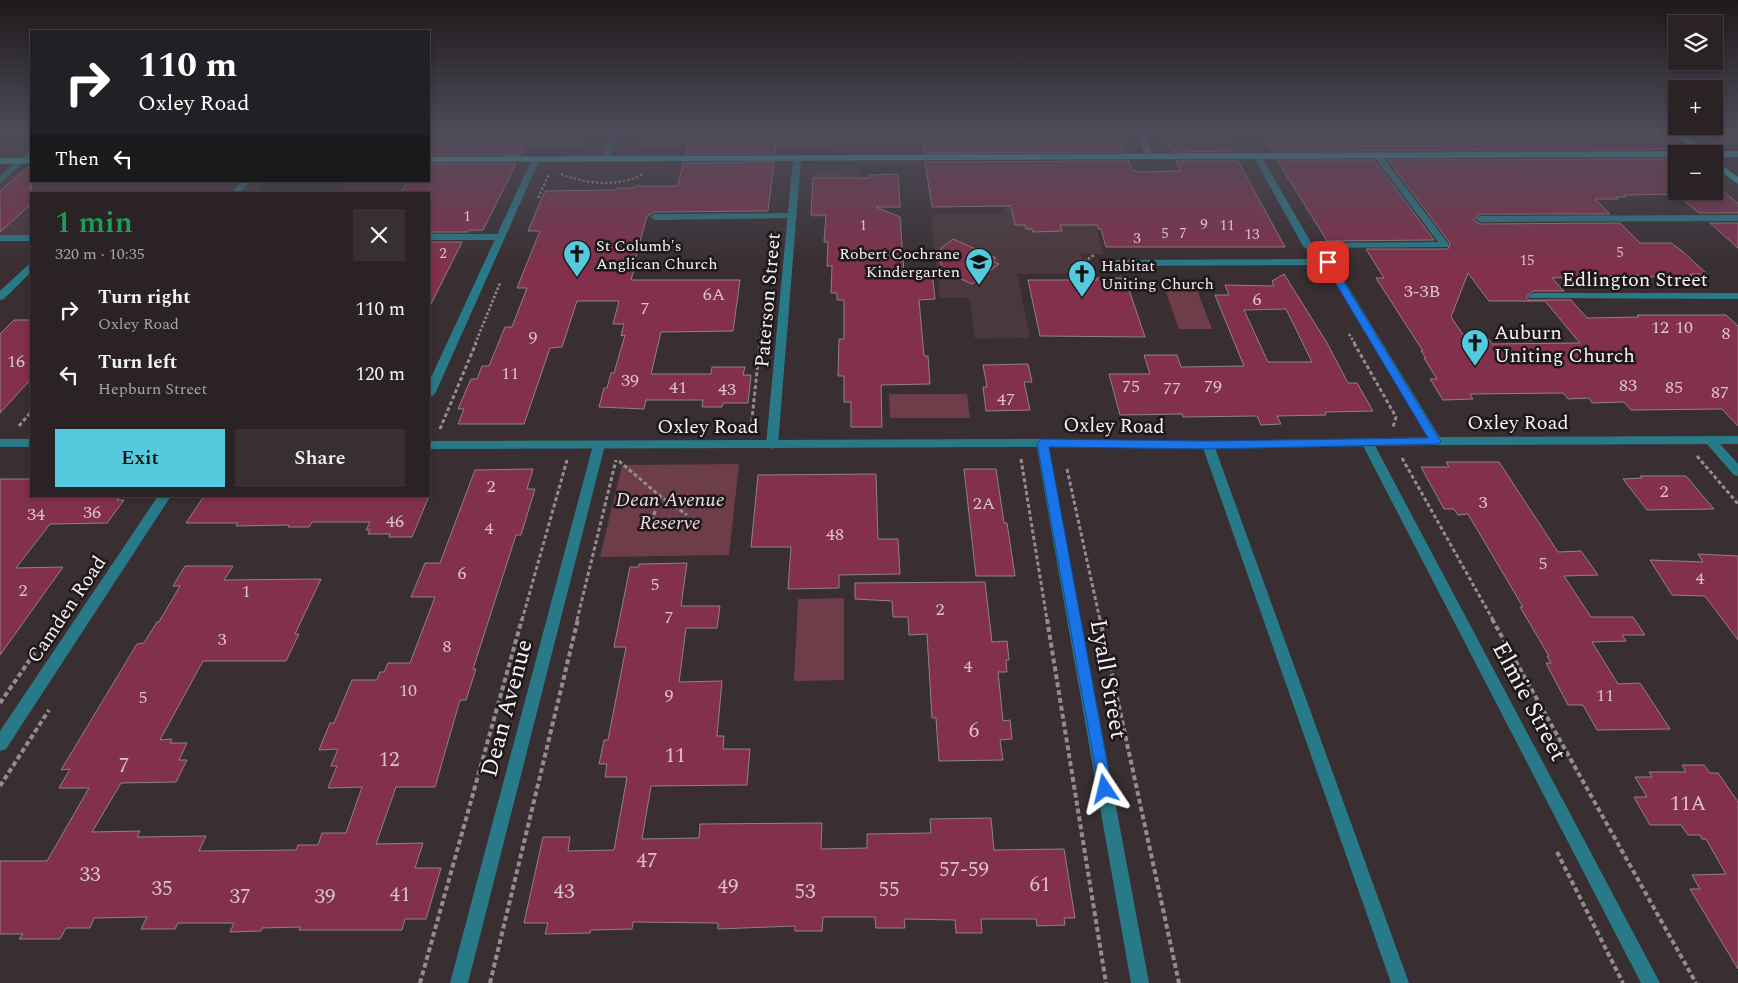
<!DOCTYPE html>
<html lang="en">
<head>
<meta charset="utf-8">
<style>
	body { margin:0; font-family:Spectral,serif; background:#372f32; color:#f1f3f6; height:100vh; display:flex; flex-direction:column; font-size:19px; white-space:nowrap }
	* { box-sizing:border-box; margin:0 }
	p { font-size:16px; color:#a6a4a7 }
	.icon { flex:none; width:28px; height:28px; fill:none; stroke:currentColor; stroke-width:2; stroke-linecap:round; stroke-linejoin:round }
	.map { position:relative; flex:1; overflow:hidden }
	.panel { position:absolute; left:30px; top:192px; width:400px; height:305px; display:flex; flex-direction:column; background:#2b2225; border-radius:0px; box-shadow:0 2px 8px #0003,0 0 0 1px #473f42 }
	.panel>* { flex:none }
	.top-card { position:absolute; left:30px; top:30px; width:400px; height:152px; border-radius:0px; box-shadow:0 2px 8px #0003,0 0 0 1px #473f42; background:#202124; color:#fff; overflow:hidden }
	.controls { position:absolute; left:1668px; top:15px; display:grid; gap:10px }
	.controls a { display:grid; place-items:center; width:55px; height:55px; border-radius:0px; background:#2b2225; box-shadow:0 2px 8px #0003,0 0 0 1px #473f42; font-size:25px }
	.pin { position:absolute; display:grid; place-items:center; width:42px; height:42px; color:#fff; margin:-21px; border-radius:10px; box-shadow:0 2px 8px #0006 }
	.me { position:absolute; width:55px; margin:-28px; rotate:350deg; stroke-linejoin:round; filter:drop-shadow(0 0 4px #0008) }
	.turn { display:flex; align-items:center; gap:18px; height:105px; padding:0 25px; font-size:22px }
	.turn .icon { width:65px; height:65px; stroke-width:2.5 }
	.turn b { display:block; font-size:35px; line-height:42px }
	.then { display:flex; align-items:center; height:48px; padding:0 25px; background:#0003; gap:10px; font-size:19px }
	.round { display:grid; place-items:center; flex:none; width:52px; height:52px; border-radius:0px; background:#372f32 }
	.head { display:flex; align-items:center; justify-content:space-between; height:85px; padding:0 25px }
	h1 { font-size:30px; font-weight:600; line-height:38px; color:#1e9e55 }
	.button { display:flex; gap:10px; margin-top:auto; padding:10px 25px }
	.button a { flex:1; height:58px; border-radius:0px; background:#54cade; color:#111; font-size:20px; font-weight:600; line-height:58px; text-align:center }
	.button a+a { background:#372f32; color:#f1f3f6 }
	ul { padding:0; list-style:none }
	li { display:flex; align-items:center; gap:15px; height:65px; padding:0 25px }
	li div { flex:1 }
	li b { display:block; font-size:19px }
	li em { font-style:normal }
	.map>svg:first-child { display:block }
	.built { fill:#4a383c }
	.green { fill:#6e3d4a }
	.building { fill:#82304b; stroke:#8e8284; fill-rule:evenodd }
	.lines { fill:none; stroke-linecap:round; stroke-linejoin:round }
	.path-far2 { stroke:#958c8f; stroke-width:2.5; stroke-dasharray:2.5 2; stroke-linecap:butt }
	.path-far1 { stroke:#958c8f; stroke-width:3; stroke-dasharray:4 2.5; stroke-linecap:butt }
	.path { stroke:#958c8f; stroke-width:4; stroke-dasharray:5 3; stroke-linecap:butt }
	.service { fill:#287a88; fill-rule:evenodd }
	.minor { fill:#287a88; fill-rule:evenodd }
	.tertiary { fill:#287a88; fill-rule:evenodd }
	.primary { fill:#29bdd4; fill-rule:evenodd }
	.route { fill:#1a73e8; stroke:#114b97 }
	.labels { text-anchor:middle; stroke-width:5; stroke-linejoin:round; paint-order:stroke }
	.far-number-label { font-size:15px; fill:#dbc2ca }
	.far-poi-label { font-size:16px; fill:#f9f2f4; stroke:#1d1819; text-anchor:start }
	.number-label { font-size:18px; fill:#dbc2ca }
	.street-label { font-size:20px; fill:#f9f2f4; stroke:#1d1819 }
	.poi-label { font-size:20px; fill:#f9f2f4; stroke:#1d1819; text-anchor:start }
	.park-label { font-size:20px; font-style:italic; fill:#f5dce1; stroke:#1d1819 }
	.near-number-label { font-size:21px; fill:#dbc2ca }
	.near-street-label { font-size:24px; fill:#f9f2f4; stroke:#1d1819 }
</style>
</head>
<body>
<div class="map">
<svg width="1738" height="983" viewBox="0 0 1738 983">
	<rect width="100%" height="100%" fill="#392e31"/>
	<!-- built -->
	<g class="built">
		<polygon points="429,133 592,133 586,147 429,148"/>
		<polygon points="639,133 780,133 779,146 638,147 634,145"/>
		<polygon points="781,133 922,133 924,146 780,147"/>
		<polygon points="1699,133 1738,133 1738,144 1713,144"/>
		<polygon points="1077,168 1104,254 1081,254 1086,273 1017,274 1030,338 975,339 969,298 940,298 931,214 1005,214 996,169"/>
		<polygon points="861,170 862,218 811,218 814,171"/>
		<polygon points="429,172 508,172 511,174 482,233 429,234 429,194 339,194 348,181 429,181"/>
		<polygon points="0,173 31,173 31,181 266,181 256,194 31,194 31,239 0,239"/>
	</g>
	<!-- green -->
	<g class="green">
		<polygon points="1164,287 1196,287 1212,329 1179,329"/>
		<polygon points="889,394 967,394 970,418 890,418"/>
		<polygon points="739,464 729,555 600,557 622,465"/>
		<polygon points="844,598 844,680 794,681 798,599"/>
	</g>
	<!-- building -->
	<g class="building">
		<polygon points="438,133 531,133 520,155 429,155 429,148"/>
		<polygon points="691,133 777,133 775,153 685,154"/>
		<polygon points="922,133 1117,133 1125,152 924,153"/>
		<polygon points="1163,133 1223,133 1233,151 1172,152"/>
		<polygon points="1260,133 1654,133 1673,149 1272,151"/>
		<path d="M1676 159V191H1723L1738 203V213H1699L1676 194 1624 195 1626 197H1616L1618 199H1595L1610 214H1480L1473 220 1480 224 1620 223 1640 243H1671L1682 251 1707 274H1690L1692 276 1640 277 1639 275 1552 278 1564 291H1533L1526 297 1529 300H1571L1587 318 1639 317 1637 315H1726L1738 326V426L1722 409 1631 410 1624 402 1592 403 1589 398 1568 399 1563 393 1470 394 1473 399 1443 400 1430 379H1437L1424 358H1426L1421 351H1423L1376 278H1384L1366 249H1448L1450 243 1388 160ZM1468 273 1489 301H1545L1580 343 1492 344 1488 338 1471 339 1469 336H1464L1451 317Z"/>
		<polygon points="1277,160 1374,160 1434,240 1327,241"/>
		<polygon points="1129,161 1132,170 1139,172 1181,171 1176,161 1238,161 1285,247 1106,247 1101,229 1098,229 1097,225 1060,225 1062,231 1033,232 1032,229 1026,229 1025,225 1015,225 1011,206 932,207 925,162"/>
		<polygon points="774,162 768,211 655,212 647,216 634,263 636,263 631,280 740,280 733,331 661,332 651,374 711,374 712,367 745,367 743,375 751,375 748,403 723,403 722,407 702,407 703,400 646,400 644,409 599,407 604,388 607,388 611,373 614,373 625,335 621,336 624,324 613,324 619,301 577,301 562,347 550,348 524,424 458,424 464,409 458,409 471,379 477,379 482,366 489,366 505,327 512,327 527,288 517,288 540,231 528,231 545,191 616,190 617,188 634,188 635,186 678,186 683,163"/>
		<polygon points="429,164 516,164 483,230 469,230 467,232 429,232 429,194 400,194 408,181 429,181"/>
		<polygon points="31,165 31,204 0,232 0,191"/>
		<polygon points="898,174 900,207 876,207 900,217 904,273 907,271 932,271 935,299 919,300 924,356 928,356 930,384 881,385 882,427 851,427 851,402 844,402 844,376 838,376 839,339 844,339 844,300 837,300 837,293 831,293 832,266 827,266 828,242 824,242 826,215 811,215 813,178 866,178 870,177 870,175"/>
		<polygon points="1710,223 1738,223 1738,248"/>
		<polygon points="953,239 996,258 992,261 999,264 972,284 942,270 939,250"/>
		<polygon points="429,242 462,242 429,308"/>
		<path d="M1284 274 1327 343 1348 383H1357L1373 411 1325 412 1326 415 1277 416 1281 424 1261 425 1257 416 1183 417 1182 414 1120 415 1109 374H1150L1144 355H1177L1181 367 1244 366 1215 295H1229L1225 285 1274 286 1272 281ZM1286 309 1312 362H1268L1244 310Z"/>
		<polygon points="1097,278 1125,278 1145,337 1040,336 1028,280 1097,280"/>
		<polygon points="14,320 31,320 31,379 0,413 0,334"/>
		<polygon points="1028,364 1032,382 1024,382 1030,410 986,411 983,387 987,387 983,365"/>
		<polygon points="1446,462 1499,462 1558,552 1581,551 1598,575 1564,576 1591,617 1633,617 1645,635 1622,635 1626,641 1592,642 1618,684 1640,683 1670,729 1597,730 1583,705 1568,705 1546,663 1551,663 1547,656 1549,656 1520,607 1523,607 1468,514 1458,515 1454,509 1444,509 1421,467 1449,467"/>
		<polygon points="533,469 527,489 535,489 521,535 516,535 473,669 476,669 466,700 460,700 435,787 396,787 376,844 423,843 415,868 441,868 426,919 405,919 402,930 299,930 300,927 262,928 261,931 230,932 234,923 178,923 175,929 141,929 147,917 94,918 90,928 66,928 60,939 19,939 23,934 0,934 0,861 47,861 89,788 59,788 70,769 61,770 137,644 144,643 157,622 159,622 180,586 173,586 185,566 233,566 224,580 321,579 295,634 299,634 286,661 203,661 160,740 172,739 170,743 187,743 179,760 187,760 176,782 121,783 92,832 140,831 137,837 206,836 199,851 296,850 298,845 318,845 322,833 346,833 362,787 328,788 337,766 331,766 338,749 319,750 330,723 334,723 352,680 377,680 380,672 384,672 388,663 410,663 435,597 411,597 425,563 440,563 475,470"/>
		<polygon points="964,469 996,469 1004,523 1007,523 1015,576 976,576"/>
		<polygon points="876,474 878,539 898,539 900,574 839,575 839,588 788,589 791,547 751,547 758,475"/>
		<polygon points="1640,476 1686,476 1714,509 1647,510 1623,479 1642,478"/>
		<polygon points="0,479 31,479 31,496 120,496 117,500 124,500 107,523 50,524 16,568 63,567 0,655"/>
		<polygon points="204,496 429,496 412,537 389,537 390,534 368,534 370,530 366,530 370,522 312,522 309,527 288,527 289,525 236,526 238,523 186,523"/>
		<polygon points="1698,554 1738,556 1738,640 1705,596 1672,595 1650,560 1703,562"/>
		<polygon points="687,563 681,606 720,606 717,628 686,628 679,682 722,681 717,736 724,736 723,749 750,749 747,785 651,786 642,839 699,838 700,824 822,823 821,849 867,848 867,834 931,833 930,819 991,818 994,850 1064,849 1075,918 1064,918 1065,925 1037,926 1036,919 981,919 982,933 956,933 955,920 904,919 905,928 876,928 875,917 823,917 822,931 795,931 795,926 718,929 718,923 633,922 632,929 591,930 590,933 545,934 548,923 524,923 543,837 570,837 568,851 614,850 627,777 605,777 607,764 599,764 604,740 608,740 626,647 614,647 630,567 639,567 639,564"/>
		<polygon points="985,582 992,642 1007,641 1009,660 1006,660 1007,672 998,672 1003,721 1010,720 1012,739 1000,740 1003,760 939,761 936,718 932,718 927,634 909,635 908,617 893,617 892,601 855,599 855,583"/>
		<polygon points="1682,765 1704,765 1710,773 1718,773 1738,802 1738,969 1690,889 1700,889 1692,875 1726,874 1706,839 1702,839 1700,835 1688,835 1681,825 1650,825 1634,797 1647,797 1635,777 1652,777 1649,772 1686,772"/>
	</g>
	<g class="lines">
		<!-- path-far2 -->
		<g class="path-far2">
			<polyline points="1120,133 1124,141"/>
			<polyline points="1161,133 1165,141"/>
			<polyline points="1655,133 1662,139"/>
			<path d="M561 174C586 184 620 188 644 173"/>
			<polyline points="538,198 549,174"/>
			<polyline points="1091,269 1085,261 1094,255"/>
			<polyline points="1349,334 1355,344"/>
			<polyline points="475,344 500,283"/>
			<polyline points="760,344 764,310"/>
		</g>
		<!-- path-far1 -->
		<g class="path-far1">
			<polyline points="1354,343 1396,417 1393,427"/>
			<polyline points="19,426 31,412"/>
			<polyline points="751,428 760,343"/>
			<polyline points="440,429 476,343"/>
			<polyline points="1697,456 1738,504"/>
			<polyline points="1402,458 1493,620"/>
			<polyline points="1021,459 1047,620"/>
			<polyline points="619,461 660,496 687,515"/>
			<polyline points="1067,469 1100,620"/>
			<polyline points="652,521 660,496"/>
			<polyline points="57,620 68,604"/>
			<polyline points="522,620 567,460"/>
			<polyline points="577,620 616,460"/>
		</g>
		<!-- path -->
		<g class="path">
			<polyline points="1047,619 1106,983"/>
			<polyline points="1100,619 1179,983"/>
			<polyline points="1492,619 1696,983"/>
			<polyline points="0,703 58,619"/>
			<polyline points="0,786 49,710"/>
			<polyline points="1557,852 1623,983"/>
			<polyline points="420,983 522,619"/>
			<polyline points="490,983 578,619"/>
		</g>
		<!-- service -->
		<g class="service">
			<polygon points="28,151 31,151 31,157 24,164 18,164 18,160"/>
			<polygon points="1377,152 1380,153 1448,243 1448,247 1305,248 1305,244 1308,243 1438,242 1373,155"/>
			<polygon points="792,213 797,216 795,218 655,220 650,217 655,214"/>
			<polygon points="1738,215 1738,221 1480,222 1475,219 1480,216"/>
			<polygon points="429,234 501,234 506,237 501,240 429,240"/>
			<rect x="0" y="235" width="31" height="6"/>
			<polygon points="31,264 31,272 4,299 0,300 0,291 28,265"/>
			<polygon points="1208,441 1214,445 1409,983 1391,983 1202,445"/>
		</g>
		<!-- minor -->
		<g class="minor">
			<polygon points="1136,133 1144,133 1154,156 1153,158 1146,156"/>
			<polygon points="1254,154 1261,156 1312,244 1333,262 1442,441 1440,444 1432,444 1325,265 1108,266 1103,263 1108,260 1318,259 1303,246 1253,156"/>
			<polygon points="536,156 540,159 435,394 429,398 429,382 532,159"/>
			<polygon points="797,156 801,159 778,445 772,449 766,445 793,159"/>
			<polygon points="18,160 25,162 0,183 0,176"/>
			<polygon points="241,181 250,181 240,194 231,194"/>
			<polygon points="1533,293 1738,293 1738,299 1529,298 1528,296"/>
			<polygon points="1710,436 1714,437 1738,464 1738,476 1734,475 1706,443 1704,440 1706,437"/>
			<polygon points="1367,438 1373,442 1660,983 1641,983 1361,442"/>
			<polygon points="1042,439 1048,443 1149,983 1131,983 1036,443"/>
			<polygon points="599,441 605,445 468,983 450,983 593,445"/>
			<polygon points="158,496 171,496 6,749 0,751 0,731"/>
		</g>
		<!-- tertiary -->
		<g class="tertiary">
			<polygon points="610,133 618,133 609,159 605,162 601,159"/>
			<polygon points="1738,436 1738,444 1436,445 1208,449 1042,447 429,449 429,441 1042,439 1208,441 1436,437"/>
			<rect x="0" y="439" width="31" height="8"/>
		</g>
		<!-- primary -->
		<g class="primary">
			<polygon points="1674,133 1683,133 1708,154 1699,154"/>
			<polygon points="1676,151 1680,154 1676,154 1676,157 429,162 429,157"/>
			<polygon points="1738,151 1738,157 1714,157 1714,154 1710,154 1714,151"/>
			<polygon points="0,158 31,158 31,163 0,164"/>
			<polygon points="1714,160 1738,177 1738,184 1714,166"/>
		</g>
	</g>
	<!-- sky -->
	<linearGradient id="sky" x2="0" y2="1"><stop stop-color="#1f191b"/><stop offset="0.49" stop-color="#4e4c5a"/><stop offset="1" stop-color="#4e4c5a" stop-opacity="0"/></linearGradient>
	<rect width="1738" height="270" fill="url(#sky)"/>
	<!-- route -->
	<polygon class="route" points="1328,259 1332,262 1439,439 1441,441 1439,444 1208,449 1049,447 1112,789 1110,794 1105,796 1100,794 1037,443 1042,439 1208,441 1428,438 1323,262"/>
	<!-- icons -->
	<defs>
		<symbol id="church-pin" viewBox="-11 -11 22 30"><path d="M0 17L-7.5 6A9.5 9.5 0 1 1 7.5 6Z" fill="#54cade" stroke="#1d1819"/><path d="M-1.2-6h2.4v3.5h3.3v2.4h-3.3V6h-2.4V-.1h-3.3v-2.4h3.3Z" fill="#111"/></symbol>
		<symbol id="school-pin" viewBox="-11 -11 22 30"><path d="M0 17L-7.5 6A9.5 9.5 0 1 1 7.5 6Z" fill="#54cade" stroke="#1d1819"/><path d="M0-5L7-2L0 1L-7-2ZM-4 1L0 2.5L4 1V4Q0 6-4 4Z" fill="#111"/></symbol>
	</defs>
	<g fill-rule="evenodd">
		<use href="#church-pin" x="561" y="238" width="32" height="43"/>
		<use href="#school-pin" x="963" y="246" width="32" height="43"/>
		<use href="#church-pin" x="1066" y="258" width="32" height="43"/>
		<use href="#church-pin" x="1459" y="327" width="32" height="43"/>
	</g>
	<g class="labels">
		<!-- far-number labels -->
		<g class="far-number-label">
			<text x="467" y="221">1</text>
			<text x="1204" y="229">9</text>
			<text x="863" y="230">1</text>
			<text x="1227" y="230">11</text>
			<text x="1165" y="238">5</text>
			<text x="1183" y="238">7</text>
			<text x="1252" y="239">13</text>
			<text x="1137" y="243">3</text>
			<text x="1620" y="257">5</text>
			<text x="443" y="258">2</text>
			<text x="1527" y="265">15</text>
		</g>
		<!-- far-poi labels -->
		<g class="far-poi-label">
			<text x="596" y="251">St Columb's<tspan x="596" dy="18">Anglican Church</tspan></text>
			<text x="960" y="259" text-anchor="end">Robert Cochrane<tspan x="960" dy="18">Kindergarten</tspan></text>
			<text x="1101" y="271">Habitat<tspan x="1101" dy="18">Uniting Church</tspan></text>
		</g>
		<!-- number labels -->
		<g class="number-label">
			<text x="1422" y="297">3-3B</text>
			<text x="714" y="300">6A</text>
			<text x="1257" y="305">6</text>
			<text x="645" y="314">7</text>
			<text x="1660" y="333">12</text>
			<text x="1684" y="333">10</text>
			<text x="1726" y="339">8</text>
			<text x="533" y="343">9</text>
			<text x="16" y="367">16</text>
			<text x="510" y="379">11</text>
			<text x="630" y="386">39</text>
			<text x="1628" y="391">83</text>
			<text x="1131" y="392">75</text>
			<text x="1213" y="392">79</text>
			<text x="678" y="393">41</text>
			<text x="1674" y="393">85</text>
			<text x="1172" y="394">77</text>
			<text x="727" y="395">43</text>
			<text x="1720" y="398">87</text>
			<text x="1006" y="405">47</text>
			<text x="491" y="492">2</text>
			<text x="1664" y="497">2</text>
			<text x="1483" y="508">3</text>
			<text x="984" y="509">2A</text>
			<text x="92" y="518">36</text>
			<text x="36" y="520">34</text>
			<text x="395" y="527">46</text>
			<text x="489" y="534">4</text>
			<text x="835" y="540">48</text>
			<text x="1543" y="569">5</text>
			<text x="462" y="579">6</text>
			<text x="1700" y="584">4</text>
			<text x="655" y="590">5</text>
			<text x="23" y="596">2</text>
			<text x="246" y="597">1</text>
			<text x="940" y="615">2</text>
			<text x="669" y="623">7</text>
			<text x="222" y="645">3</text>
			<text x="447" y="652">8</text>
			<text x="968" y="672">4</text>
			<text x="408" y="696">10</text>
			<text x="669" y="701">9</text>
			<text x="1605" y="701">11</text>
			<text x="143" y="703">5</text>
		</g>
		<!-- street labels -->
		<g class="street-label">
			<text x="1635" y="286">Edlington Street</text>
			<text transform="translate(767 300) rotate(-85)" y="7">Paterson Street</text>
			<text x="1518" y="429">Oxley Road</text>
			<text transform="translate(1114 425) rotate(1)" y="7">Oxley Road</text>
			<text x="708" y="433">Oxley Road</text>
			<text transform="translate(66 609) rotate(-56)" y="7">Camden Road</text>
		</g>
		<!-- poi labels -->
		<g class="poi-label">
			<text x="1494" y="339">Auburn<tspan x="1494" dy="23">Uniting Church</tspan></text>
		</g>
		<!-- park labels -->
		<g class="park-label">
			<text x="670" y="506">Dean Avenue<tspan x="670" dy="23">Reserve</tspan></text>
		</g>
		<!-- near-number labels -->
		<g class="near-number-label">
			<text x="974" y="737">6</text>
			<text x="675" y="762">11</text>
			<text x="389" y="766">12</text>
			<text x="124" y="772">7</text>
			<text x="1688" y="810">11A</text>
			<text x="647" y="867">47</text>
			<text x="964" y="876">57-59</text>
			<text x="90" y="881">33</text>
			<text x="1040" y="891">61</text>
			<text x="728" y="893">49</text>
			<text x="162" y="895">35</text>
			<text x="889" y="896">55</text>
			<text x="564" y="898">43</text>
			<text x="805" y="898">53</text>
			<text x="400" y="901">41</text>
			<text x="240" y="903">37</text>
			<text x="325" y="903">39</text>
		</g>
		<!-- near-street labels -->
		<g class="near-street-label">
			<text transform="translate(1109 679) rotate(80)" y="8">Lyall Street</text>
			<text transform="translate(1530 701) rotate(62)" y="8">Elmie Street</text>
			<text transform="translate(506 708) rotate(-75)" y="8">Dean Avenue</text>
		</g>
	</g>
</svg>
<div class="controls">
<a><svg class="icon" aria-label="layers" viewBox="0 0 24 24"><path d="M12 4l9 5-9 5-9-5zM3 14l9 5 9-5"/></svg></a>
<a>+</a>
<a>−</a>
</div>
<div class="pin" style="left:1328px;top:262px;background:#d93025"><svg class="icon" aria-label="arrive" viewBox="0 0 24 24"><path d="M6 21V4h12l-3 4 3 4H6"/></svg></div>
<svg class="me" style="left:1105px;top:789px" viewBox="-20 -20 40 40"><path d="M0-17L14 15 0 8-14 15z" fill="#1a73e8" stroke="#fff" stroke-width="4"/></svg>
<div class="top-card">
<div class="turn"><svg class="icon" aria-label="right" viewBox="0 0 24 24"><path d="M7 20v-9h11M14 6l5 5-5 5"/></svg><div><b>110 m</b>Oxley Road</div></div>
<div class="then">Then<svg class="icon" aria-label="left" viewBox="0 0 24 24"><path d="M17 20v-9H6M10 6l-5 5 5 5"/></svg></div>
</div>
<section class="panel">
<div class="head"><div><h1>1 min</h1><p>320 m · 10:35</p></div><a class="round"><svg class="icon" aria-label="close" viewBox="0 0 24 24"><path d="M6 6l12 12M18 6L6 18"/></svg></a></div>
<ul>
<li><svg class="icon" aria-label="right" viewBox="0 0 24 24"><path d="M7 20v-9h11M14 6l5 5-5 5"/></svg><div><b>Turn right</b><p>Oxley Road</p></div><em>110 m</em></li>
<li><svg class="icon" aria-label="left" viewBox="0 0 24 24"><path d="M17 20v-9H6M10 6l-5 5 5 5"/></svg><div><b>Turn left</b><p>Hepburn Street</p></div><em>120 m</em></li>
</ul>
<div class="button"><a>Exit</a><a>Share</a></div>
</section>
</div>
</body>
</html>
